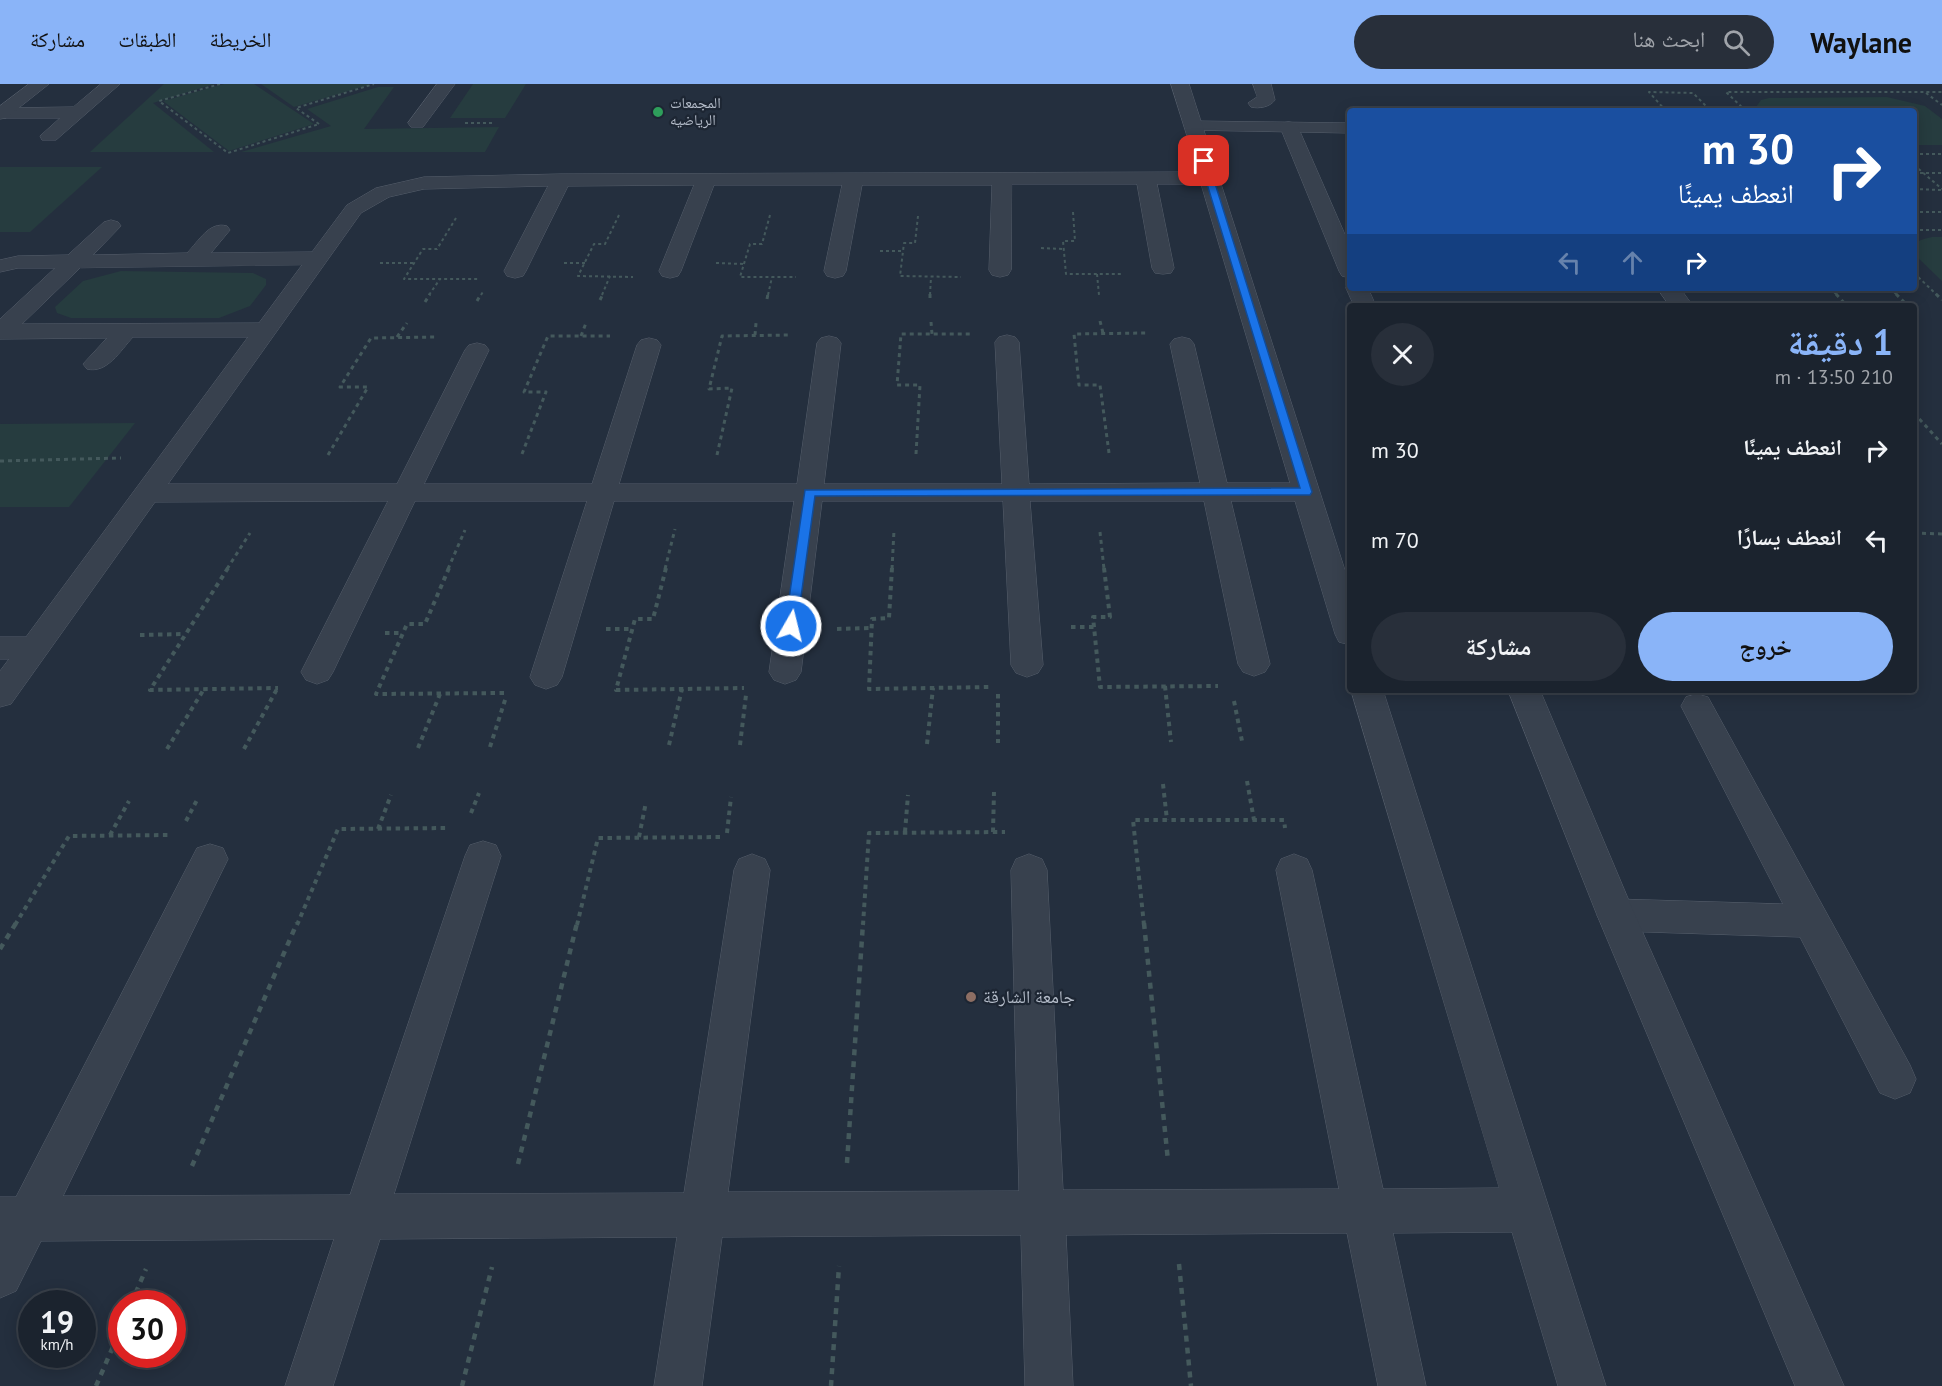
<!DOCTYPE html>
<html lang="ar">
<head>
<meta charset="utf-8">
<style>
	body { margin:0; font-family:"PT Sans","Noto Naskh Arabic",sans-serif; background:#282f3a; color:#f1f3f6; direction:rtl; height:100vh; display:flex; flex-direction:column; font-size:22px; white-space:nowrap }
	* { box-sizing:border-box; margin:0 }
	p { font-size:20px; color:#a0a4aa }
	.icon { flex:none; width:33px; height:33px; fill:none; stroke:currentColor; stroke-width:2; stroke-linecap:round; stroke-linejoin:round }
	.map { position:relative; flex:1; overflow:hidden; direction:ltr }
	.side { position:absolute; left:1347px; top:219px; width:570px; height:390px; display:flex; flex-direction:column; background:#1b232e; border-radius:6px; box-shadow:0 3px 15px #0003,0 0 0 2px #39404a; direction:rtl }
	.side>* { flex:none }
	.hud { position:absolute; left:1347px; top:24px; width:570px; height:183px; border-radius:6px; box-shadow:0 3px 15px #0003,0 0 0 2px #39404a; direction:rtl; background:#1a4fa0; color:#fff; overflow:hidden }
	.speed { position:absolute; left:18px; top:1206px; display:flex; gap:12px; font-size:30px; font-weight:700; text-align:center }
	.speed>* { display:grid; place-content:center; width:78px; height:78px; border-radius:50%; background:#1b232e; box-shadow:0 3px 15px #0003,0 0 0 2px #39404a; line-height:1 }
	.speed small { font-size:15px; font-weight:400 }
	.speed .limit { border:9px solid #d22; background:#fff; color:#111 }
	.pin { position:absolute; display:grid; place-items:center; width:51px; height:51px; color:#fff; margin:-26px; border-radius:12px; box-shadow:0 3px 9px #0006 }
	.me { position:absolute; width:66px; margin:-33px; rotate:8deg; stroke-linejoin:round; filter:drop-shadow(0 0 4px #0008) }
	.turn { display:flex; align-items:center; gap:21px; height:126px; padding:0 24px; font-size:27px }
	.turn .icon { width:78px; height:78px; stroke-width:2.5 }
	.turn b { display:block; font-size:42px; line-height:51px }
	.lanes { display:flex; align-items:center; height:57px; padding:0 24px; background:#0003; justify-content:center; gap:30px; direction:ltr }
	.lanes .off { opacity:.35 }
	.round { display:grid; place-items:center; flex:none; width:63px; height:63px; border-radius:32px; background:#282f3a }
	.head { display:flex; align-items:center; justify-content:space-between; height:102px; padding:0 24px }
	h1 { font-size:36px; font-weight:700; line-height:45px; color:#8ab4f8 }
	.cta { display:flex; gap:12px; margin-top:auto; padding:12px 24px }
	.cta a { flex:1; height:69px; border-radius:36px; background:#8ab4f8; color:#111; font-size:24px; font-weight:700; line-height:69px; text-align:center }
	.cta a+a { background:#282f3a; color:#f1f3f6 }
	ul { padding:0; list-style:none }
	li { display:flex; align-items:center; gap:18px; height:90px; padding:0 24px }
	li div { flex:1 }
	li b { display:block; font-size:22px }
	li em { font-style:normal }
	header { display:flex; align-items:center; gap:36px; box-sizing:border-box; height:84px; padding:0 30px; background:#8ab4f8; color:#111 }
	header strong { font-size:28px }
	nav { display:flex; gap:33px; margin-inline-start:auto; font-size:21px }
	.search { width:420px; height:54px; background:#282f3a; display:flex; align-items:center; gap:15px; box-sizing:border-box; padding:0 21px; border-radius:33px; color:#a0a4aa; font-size:22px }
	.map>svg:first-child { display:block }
	.green { fill:#263c3f }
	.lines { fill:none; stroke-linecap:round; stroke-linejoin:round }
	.service-casing { stroke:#565f6c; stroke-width:1 }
	.minor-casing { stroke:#565f6c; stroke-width:1 }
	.path-far3 { stroke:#44595c; stroke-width:2; stroke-dasharray:3 3; stroke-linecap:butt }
	.path-far2 { stroke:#44595c; stroke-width:3; stroke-dasharray:4 4; stroke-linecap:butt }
	.path-far1 { stroke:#44595c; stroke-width:4; stroke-dasharray:4.5 4.5; stroke-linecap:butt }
	.path { stroke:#44595c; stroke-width:4.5; stroke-dasharray:6 6; stroke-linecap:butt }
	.service { fill:#38414e; fill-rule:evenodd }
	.minor { fill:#38414e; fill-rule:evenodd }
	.route { fill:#1a73e8; stroke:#114b97; stroke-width:1.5 }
	.leisure-dot { fill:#2e9e5b; stroke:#1d2633; stroke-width:2 }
	.education-dot { fill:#8d6e63; stroke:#1d2633; stroke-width:2 }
	.labels { text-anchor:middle; stroke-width:4.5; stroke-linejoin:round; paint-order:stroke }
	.far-poi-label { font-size:15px; fill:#b4bcc9; stroke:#1d2633; text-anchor:start }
	.poi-label { font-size:18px; fill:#b4bcc9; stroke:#1d2633; text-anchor:start }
</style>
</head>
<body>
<header>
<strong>Waylane</strong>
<div class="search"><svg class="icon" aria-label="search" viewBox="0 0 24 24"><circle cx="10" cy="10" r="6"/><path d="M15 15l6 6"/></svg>ابحث هنا</div>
<nav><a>الخريطة</a><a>الطبقات</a><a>مشاركة</a></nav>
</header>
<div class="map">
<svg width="1942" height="1302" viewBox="0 0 1942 1302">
	<rect width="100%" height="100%" fill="#242f3e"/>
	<!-- green -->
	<g class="green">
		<polygon points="164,0 214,0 153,19 214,68 90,68"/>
		<polygon points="224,0 254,0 314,40 229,67 163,17"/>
		<polygon points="261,0 368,0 369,1 294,23"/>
		<polygon points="473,0 526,0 505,34 450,34"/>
		<polygon points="378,3 394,3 364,45 499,43 485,68 241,68 331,42 307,25"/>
		<polygon points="1887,13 1925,22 1942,35 1942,61 1914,61 1914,27 1761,27 1756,23 1761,16 1769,14"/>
		<polygon points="0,83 102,83 30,148 0,148"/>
		<path d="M1932 153H1942V197L1914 170C1914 156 1920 156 1932 153Z"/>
		<polygon points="121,187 253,189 266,195 266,201 250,222 219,234 71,234 57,229 55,223 83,197"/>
		<polygon points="135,339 69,423 0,423 0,340"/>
	</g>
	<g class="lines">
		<defs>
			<g id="service">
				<polygon points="101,0 120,0 56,56 42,56 40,52 60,34 0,34 0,24 2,24 73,23"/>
				<polygon points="437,0 455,0 423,43 411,43 408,39"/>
				<path d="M1253 0H1271L1275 16C1270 23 1259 25 1251 23L1248 19 1257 13Z"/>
				<polygon points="1193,37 1350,39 1350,49 1187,46 1184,42 1187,38"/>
				<polygon points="1657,204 1680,204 1693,222 1670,222"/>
				<polygon points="1697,610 1708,613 1910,981 1916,995 1910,1009 1895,1015 1880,1009 1800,853 1616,847 1603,843 1597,831 1603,819 1616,815 1783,820 1681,622 1686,613"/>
			</g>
			<g id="minor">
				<polygon points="29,0 49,0 6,34 0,35 0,22"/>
				<path d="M1171 0H1189L1350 502V561L1339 558 1335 550 1295 417H1231L1270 580 1265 588 1254 592 1243 588 1238 580 1204 417H1030L1043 581 1038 589 1027 593 1016 589 1011 581 1003 417H822L801 588 796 596 785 600 774 596 769 588 794 417H614L562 593 557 601 546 605 535 601 530 593 587 417H415L333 588 328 596 317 600 306 596 301 588 388 417 155 418 11 620 0 623V587L9 575H0V553H26L248 253H133C120 267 107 290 87 285L83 280 107 254 0 255V235L55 184H18L0 188V176L18 172 68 171 104 138 111 136 118 138 121 142 93 171 187 169C199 157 209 137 227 142L230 146 211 169 312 168 347 121 376 104 424 93 561 90 1198 88ZM1012 100H1137L1152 184 1155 189 1163 190 1171 189 1174 184 1157 100H1201L1290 399H1227L1194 260 1190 255 1182 253 1174 255 1170 260 1200 399 1029 400 1019 258 1015 253 1007 251 999 253 995 258 1002 400H824L841 259 837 254 829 252 821 254 817 259 797 400H619L661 261 657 256 649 254 641 256 637 261 592 400H424L489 266 485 261 477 259 469 261 465 266 397 400H168L361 129 389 113 424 105 548 102 504 187 507 192 515 194 523 192 526 187 568 102 694 101 659 187 662 192 670 194 678 192 681 187 714 101H842L824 187 827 192 835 194 843 192 846 187 862 101H992L989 186 992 191 1000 193 1008 191 1011 186ZM302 181 259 239 22 240 80 184Z"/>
				<polygon points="1289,38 1295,39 1298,43 1350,162 1350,194 1342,192 1339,187 1280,43 1283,39"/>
				<polygon points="1349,199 1350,204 1368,204 1376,222 1354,222 1346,204"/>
				<polygon points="1351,606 1383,606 1606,1302 1558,1302 1512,1148 1393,1149 1426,1302 1378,1302 1347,1149 1066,1151 1073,1302 1025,1302 1021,1151 722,1153 702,1302 654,1302 677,1153 380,1155 333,1302 285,1302 334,1155 41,1157 16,1207 0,1214 0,1113 16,1113 197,764 210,760 223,764 228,775 63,1112 350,1111 465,772 470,761 483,757 496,761 501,772 394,1110 684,1109 734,786 739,775 752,770 765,775 770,786 728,1108 1019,1107 1011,786 1016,775 1029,770 1042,775 1047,786 1063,1106 1339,1105 1276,786 1281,775 1294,770 1307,775 1312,786 1383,1105 1499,1104"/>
				<polygon points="1508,606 1540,606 1635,831 1844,1302 1795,1302 1597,831"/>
			</g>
		</defs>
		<!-- service casing -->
		<use href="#service" class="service-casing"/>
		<!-- minor casing -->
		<use href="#minor" class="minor-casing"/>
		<!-- path-far3 -->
		<g class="path-far3">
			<polyline points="220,0 159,17 228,69 319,40"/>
			<polyline points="1926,9 1942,21"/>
			<polyline points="1666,27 1649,8 1693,9 1711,27"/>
			<polyline points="1746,27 1726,8 1942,8"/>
			<polyline points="465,39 494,39"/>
			<polyline points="319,40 296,24 374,0"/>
			<polyline points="1914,70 1942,70"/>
			<polyline points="1914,81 1942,105"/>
			<polyline points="1914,89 1942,89"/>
			<polyline points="1914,105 1941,106"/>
			<polyline points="1073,128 1075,157 1063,157 1066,190 1122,190"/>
			<polyline points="1914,128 1942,128"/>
			<polyline points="619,131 605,160 594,160 578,192 633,193"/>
			<polyline points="770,131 762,160 750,160 740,193 796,193"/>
			<polyline points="918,132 915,159 904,159 900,192 961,193"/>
			<polyline points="456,134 437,165 423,165 404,195 480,195"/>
			<polyline points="1914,146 1942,146"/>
			<polyline points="1041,164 1064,165"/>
			<polyline points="880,167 903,167"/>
			<polyline points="380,179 413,179"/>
			<polyline points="564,179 585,179"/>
			<polyline points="716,179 744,180"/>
			<polyline points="1914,189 1937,211"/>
			<polyline points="1097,190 1099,211"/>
			<polyline points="1830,204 1837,211"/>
			<polyline points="1890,204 1897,211"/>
			<polyline points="429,211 440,195"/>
			<polyline points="481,211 484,206"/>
			<polyline points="602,211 610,192"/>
			<polyline points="768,211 772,193"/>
			<polyline points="930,211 931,193"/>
		</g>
		<!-- path-far2 -->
		<g class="path-far2">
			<polyline points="1836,210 1847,222"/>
			<polyline points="1896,210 1908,222"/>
			<polyline points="1936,210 1942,216"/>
			<polyline points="930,214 930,210"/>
			<polyline points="767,215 768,210"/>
			<polyline points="600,216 603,210"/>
			<polyline points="477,217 481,210"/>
			<polyline points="425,218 430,210"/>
			<polyline points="1914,228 1919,234 1914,234"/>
			<polyline points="1100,237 1103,249"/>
			<polyline points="931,238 932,250"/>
			<polyline points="755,251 756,239"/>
			<polyline points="581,252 586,239"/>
			<polyline points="397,253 407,239"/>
			<polyline points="1914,329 1942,360"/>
			<polyline points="1109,369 1100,301 1079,301 1074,250 1146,249"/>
			<polyline points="522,370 546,308 524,308 548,252 610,252"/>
			<polyline points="916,370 920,301 897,301 901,250 970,250"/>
			<polyline points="328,371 368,303 340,303 371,254 438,253"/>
			<polyline points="717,371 732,304 709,305 722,252 790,251"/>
			<polyline points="0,377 121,374"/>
			<polyline points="1100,448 1104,485"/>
			<polyline points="1914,449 1942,450"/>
			<polyline points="227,485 250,449"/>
			<polyline points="448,485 465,446"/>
			<polyline points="665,485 675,445"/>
			<polyline points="892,485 894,446"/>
		</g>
		<!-- path-far1 -->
		<g class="path-far1">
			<polyline points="228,484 150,606 278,604"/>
			<polyline points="449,484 425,540 407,540 376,610 506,609"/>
			<polyline points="666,484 653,535 635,535 616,606 744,604"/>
			<polyline points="892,484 889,534 872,535 869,605 991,603"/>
			<polyline points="1104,484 1110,533 1093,533 1100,603 1218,602"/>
			<polyline points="1071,543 1094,543"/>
			<polyline points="606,545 632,545"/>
			<polyline points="837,545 872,544"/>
			<polyline points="385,549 402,549"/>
			<polyline points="140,551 184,550"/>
			<polyline points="1165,602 1171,658"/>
			<polyline points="998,610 998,659"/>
			<polyline points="1234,617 1242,657"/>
			<polyline points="927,660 933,604"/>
			<polyline points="669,661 682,605"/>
			<polyline points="740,661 746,611"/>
			<polyline points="490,663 506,613"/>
			<polyline points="418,664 440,610"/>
			<polyline points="167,665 204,605"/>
			<polyline points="244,665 277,605"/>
			<polyline points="1247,697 1254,736"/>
			<polyline points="1163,700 1167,736"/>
			<polyline points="471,729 479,709"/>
			<polyline points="186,737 198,714"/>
			<polyline points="378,745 391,711"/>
			<polyline points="905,748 908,711"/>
			<polyline points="993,748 994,708"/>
			<polyline points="727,749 731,713"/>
			<polyline points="110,751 129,717"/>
			<polyline points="639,753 646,718"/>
			<polyline points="15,841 69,752 170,751"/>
			<polyline points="297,841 338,745 446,744"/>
			<polyline points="577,841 598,754 723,753"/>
			<polyline points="863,841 869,749 1005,748"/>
			<polyline points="1144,841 1133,736 1284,736 1285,744"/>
		</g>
		<!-- path -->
		<g class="path">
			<polyline points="1144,839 1168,1077"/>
			<polyline points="0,865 16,839"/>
			<polyline points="847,1079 863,839"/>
			<polyline points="518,1080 577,839"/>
			<polyline points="192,1082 297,839"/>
			<polyline points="1179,1180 1191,1302"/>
			<polyline points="131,1220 146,1185"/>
			<polyline points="96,1302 122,1242"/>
			<polyline points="462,1302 492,1183"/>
			<polyline points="831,1302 839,1182"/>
		</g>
		<!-- service -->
		<use href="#service" class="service"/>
		<!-- minor -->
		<use href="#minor" class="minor"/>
	</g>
	<!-- route -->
	<polygon class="route" points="1204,74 1208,77 1312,408 1310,411 815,412 797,542 796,545 787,545 785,542 805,406 1300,404 1200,77"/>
	<!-- markers -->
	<circle class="leisure-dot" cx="658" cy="28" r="6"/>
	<circle class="education-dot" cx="971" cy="913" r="6"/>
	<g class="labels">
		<!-- far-poi labels -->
		<g class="far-poi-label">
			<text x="670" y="24">المجمعات<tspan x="670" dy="17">الرياضيه</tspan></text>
		</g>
		<!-- poi labels -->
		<g class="poi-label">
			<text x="983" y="919">جامعة الشارقة</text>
		</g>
	</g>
</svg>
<div class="speed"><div>19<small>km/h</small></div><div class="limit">30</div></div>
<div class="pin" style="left:1204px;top:77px;background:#d93025"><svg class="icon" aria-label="arrive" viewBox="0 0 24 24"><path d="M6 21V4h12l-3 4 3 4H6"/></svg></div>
<svg class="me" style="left:791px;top:542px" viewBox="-20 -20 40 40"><circle r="17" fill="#1a73e8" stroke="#fff" stroke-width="3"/><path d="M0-11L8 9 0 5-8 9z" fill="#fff"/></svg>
<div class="hud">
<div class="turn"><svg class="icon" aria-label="right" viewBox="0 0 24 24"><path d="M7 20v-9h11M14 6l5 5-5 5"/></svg><div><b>30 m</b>انعطف يمينًا</div></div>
<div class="lanes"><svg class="icon off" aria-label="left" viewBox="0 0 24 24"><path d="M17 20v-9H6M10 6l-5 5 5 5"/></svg><svg class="icon off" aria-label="ahead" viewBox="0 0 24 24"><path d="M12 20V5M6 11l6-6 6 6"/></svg><svg class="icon" aria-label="right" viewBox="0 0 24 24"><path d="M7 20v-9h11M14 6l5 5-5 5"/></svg></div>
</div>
<section class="side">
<div class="head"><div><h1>1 دقيقة</h1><p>210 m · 13:50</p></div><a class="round"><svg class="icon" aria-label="close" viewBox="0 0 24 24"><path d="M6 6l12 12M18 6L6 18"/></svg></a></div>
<ul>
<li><svg class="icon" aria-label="right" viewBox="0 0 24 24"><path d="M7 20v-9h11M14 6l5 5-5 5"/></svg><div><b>انعطف يمينًا</b></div><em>30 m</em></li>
<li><svg class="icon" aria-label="left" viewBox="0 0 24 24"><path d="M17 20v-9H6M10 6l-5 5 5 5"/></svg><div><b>انعطف يسارًا</b></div><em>70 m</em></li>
</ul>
<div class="cta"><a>خروج</a><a>مشاركة</a></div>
</section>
</div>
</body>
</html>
